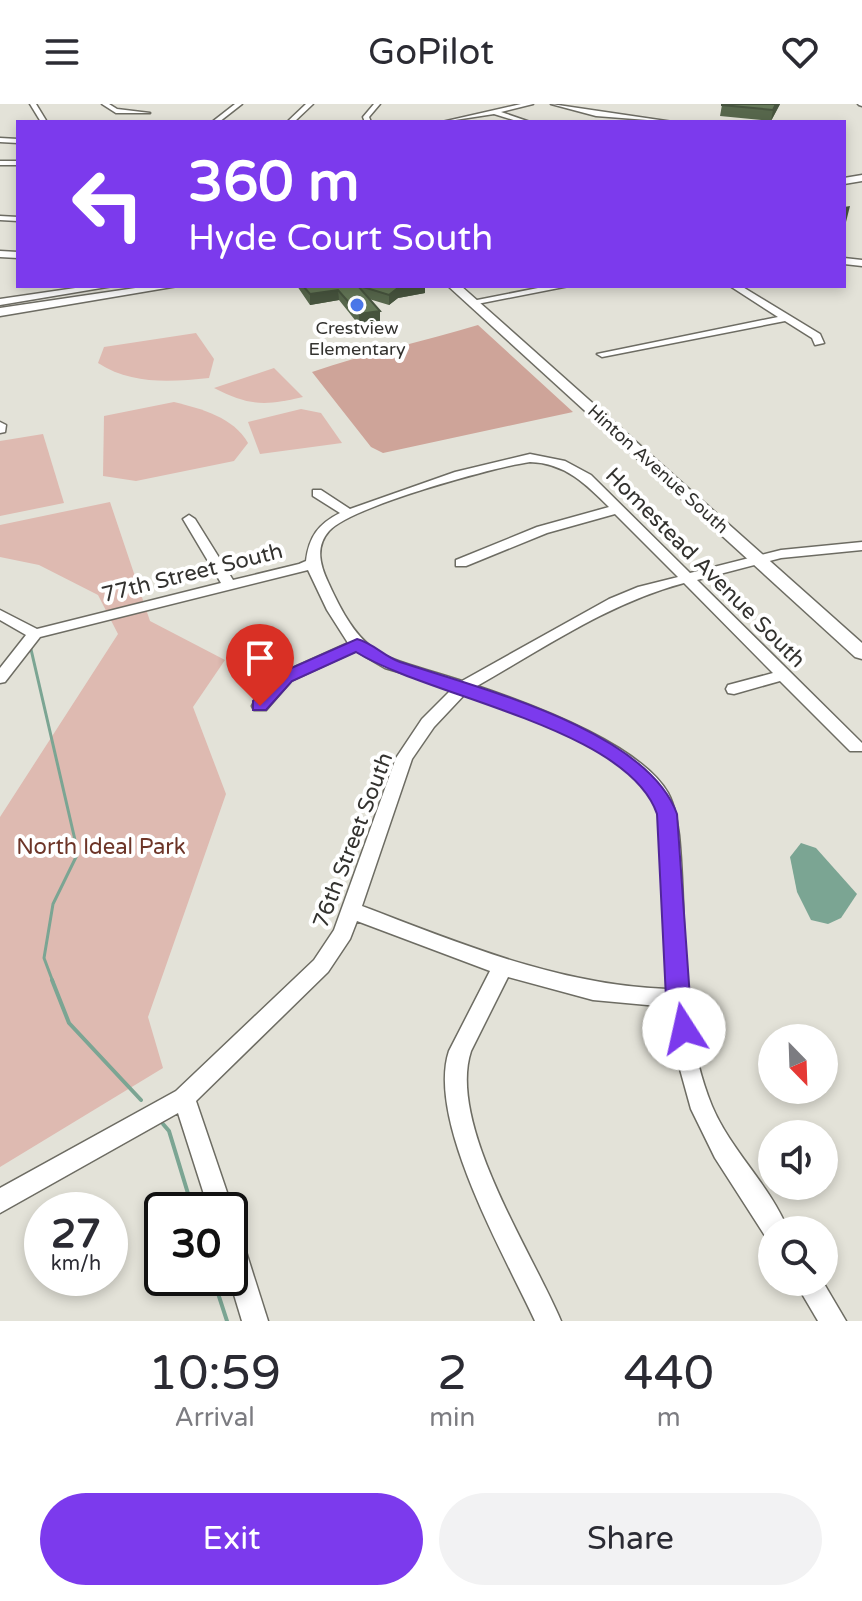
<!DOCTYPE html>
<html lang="en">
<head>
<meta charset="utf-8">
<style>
	body { margin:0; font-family:"Varela Round",sans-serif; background:#f2f2f3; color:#2b2b33; height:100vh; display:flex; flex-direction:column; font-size:30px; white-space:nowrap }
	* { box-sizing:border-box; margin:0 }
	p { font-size:26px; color:#7c7c81 }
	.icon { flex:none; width:44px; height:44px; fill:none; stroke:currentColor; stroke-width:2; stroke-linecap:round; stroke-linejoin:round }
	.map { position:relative; height:1217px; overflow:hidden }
	.sheet { display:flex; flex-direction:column; background:#fff; flex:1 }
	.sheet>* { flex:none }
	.guide { position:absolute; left:16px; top:16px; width:830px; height:168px; border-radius:0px; box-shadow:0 4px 12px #0003; background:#7c3aed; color:#fff; overflow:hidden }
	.needle { width:52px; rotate:157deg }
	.controls { position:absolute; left:758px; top:920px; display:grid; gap:16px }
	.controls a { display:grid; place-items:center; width:80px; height:80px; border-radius:50%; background:#fff; box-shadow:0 4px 12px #0003; font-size:40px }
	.speed { position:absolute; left:24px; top:1088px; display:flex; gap:16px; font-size:40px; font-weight:700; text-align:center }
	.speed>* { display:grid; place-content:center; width:104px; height:104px; border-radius:50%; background:#fff; box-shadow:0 4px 12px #0003; line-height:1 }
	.speed small { font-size:20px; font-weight:400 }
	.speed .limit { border:4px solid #111; border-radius:12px; background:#fff; color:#111 }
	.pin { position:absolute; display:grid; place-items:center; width:68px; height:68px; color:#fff; margin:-82px -34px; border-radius:50% 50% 50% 0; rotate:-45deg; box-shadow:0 0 8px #0007 }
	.pin .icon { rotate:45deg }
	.me { position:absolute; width:88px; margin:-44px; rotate:350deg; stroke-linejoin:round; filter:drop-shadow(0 0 6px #0008) }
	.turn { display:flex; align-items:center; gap:28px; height:168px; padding:0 40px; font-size:36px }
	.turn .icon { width:104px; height:104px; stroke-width:2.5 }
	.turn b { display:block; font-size:56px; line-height:68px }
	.eta { display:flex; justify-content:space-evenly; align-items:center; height:136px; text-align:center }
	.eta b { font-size:48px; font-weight:600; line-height:56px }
	.button { display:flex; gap:16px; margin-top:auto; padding:16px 40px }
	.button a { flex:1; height:92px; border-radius:48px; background:#7c3aed; color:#fff; font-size:32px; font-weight:600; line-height:92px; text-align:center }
	.button a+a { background:#f2f2f3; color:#2b2b33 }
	header { display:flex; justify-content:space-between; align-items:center; height:104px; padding:0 40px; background:#fff; font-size:36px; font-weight:600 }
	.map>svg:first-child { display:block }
	.green { fill:#debab1 }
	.forest { fill:#cea499 }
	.water { fill:#7ba593 }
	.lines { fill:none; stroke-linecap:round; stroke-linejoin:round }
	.stream-far1 { stroke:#7ba593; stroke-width:3 }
	.stream { stroke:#7ba593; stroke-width:4 }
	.minor-casing { stroke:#6d6c63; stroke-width:3 }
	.major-casing { stroke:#6d6c63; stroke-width:3 }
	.minor { fill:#fff; fill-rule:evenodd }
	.major { fill:#fff; fill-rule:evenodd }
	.wall { fill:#57674c }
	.shaded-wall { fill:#47543e }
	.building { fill:#657858; stroke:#47543e; stroke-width:2 }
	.route { fill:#7c3aed; stroke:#51269a; stroke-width:2 }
	.poi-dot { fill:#4b77e9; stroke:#fff; stroke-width:3 }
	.labels { text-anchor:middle; stroke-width:8; stroke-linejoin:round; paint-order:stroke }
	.far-poi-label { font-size:18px; fill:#33322f; stroke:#fff }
	.far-street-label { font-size:18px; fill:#33322f; stroke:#fff }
	.street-label { font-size:22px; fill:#33322f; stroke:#fff }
	.park-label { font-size:22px; fill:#6d3528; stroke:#fff }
</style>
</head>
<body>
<header><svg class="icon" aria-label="menu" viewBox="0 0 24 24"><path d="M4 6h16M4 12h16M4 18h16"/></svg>GoPilot<svg class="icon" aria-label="heart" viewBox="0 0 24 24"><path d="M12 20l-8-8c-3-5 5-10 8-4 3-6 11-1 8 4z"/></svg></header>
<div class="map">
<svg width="862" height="1217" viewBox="0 0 862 1217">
	<rect width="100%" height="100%" fill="#e3e2d8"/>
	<!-- green -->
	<g class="green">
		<path d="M196 229 214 255 209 274C171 278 132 281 98 259L104 243Z"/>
		<path d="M274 264 303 293C265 302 249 302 214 284Z"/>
		<path d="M174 298C202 305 233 313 248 339L234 357 136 377 103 372 104 312Z"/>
		<polygon points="301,305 321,309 342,339 260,350 248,318"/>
		<polygon points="43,330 64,399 0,412 0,337"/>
		<polygon points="110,398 150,517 225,556 193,603 226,690 148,913 163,964 0,1063 0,713 118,530 98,491 39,461 0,453 0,421"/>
	</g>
	<!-- forest -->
	<path class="forest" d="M478 221 573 308 383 349 371 343 312 268C367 249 423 238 478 221Z"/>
	<!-- water -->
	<polygon class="water" points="801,739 816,744 857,790 841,814 828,820 811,816 797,788 790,753"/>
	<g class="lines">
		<!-- stream-far1 -->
		<polyline class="stream-far1" points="30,541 78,749 53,800 44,854 53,878"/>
		<!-- stream -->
		<g class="stream">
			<polyline points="52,876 69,919 141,996"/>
			<polyline points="163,1020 169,1027 193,1106"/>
			<polyline points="213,1174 227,1217"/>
		</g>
		<defs>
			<g id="minor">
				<polygon points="30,0 36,0 47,18 41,18"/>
				<polygon points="102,0 109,0 117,5 150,9 116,9"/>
				<polygon points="235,0 242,0 219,18 212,18"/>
				<polygon points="306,0 313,0 294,18 287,18"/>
				<polygon points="374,0 380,0 369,13 371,18 365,18 363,13"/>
				<polygon points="521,0 533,0 501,8 530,18 520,18 494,10 442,18"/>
				<polygon points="551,0 673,18 596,12"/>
				<polygon points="858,0 862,0 862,2 859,1"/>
				<polygon points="0,34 18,35 18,39 0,38"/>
				<rect x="0" y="57" width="18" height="4"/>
				<polygon points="0,112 18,113 18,117 0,116"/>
				<polygon points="0,147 18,148 18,154 0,153"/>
				<polygon points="844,154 862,156 862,162 844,160"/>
				<polygon points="89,182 113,182 0,201 0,195"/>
				<polygon points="548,182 569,182 472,201 467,198"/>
				<polygon points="730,182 741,182 820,230 824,239 815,241 812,234 785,217 602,253 597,250 778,213"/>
				<polygon points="0,318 6,321 5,328 0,329"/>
				<path d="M530 350 565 357 591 371 690 469 781 446 862 438V446L781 454 697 476 862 639V647H850L780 577 734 590 728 589 726 585 728 581 773 569 684 479C609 499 544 544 477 582 530 600 640 640 668 689 675 702 677 717 679 731 688 820 677 917 712 1002 731 1047 770 1081 788 1126H772V1137L767 1135 715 1054 691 1005 678 958 669 903 593 896 508 873 471 947C447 1020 532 1148 561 1217H535C505 1152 426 1016 449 947L490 867 357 817 350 835 328 868 196 997 233 1106 230 1113V1106H209L178 1009 0 1109V1084L176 987 314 856 334 826 396 654 422 615 453 584 385 564 356 547 291 577 266 606H254L252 602 254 598 281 569 348 539 327 506 308 466 40 533 5 578 0 579V564L26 531 0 516V506L37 525 221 479 183 415 189 411 195 415 233 476 299 460 306 457C309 433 318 420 340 409L313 392V386H321L350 405 455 368ZM530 358C565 359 586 380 609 403L537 423 456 456V462H466L547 429 615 410 678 473 638 483 609 495 462 577C384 551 365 560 328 478 320 461 315 443 329 427 350 403 494 363 530 358ZM466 589C516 607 644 653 658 708 672 765 662 827 667 885 559 881 461 840 362 802L412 655 434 623Z"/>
				<polygon points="230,1123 239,1126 242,1135 268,1217 242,1217 229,1174"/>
				<polygon points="795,1178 823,1178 846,1217 818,1217"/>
			</g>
			<g id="major">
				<polygon points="862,71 862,77 844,80 844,74"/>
				<polygon points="149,182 178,182 0,212 0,204"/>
				<polygon points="448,182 461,182 862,539 862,555 855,553"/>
			</g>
		</defs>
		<!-- minor casing -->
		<use href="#minor" class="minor-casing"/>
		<!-- major casing -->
		<use href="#major" class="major-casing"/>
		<!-- minor -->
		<use href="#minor" class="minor"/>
		<!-- major -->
		<use href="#major" class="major"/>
	</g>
	<!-- wall -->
	<g class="wall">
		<polygon points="780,0 771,17 720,12 722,1"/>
		<polygon points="297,182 425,182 425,189 398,194 389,201 369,195 380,218 359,221 339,196 310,201"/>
	</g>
	<!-- shaded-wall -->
	<g class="shaded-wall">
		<polygon points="776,0 780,0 771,17 773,6"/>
		<polygon points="850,102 846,118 844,118 844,103"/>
		<polygon points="407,182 425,182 425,189 398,194 389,201 389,191 398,184"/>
		<polygon points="338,186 339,196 310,201 310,190"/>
		<polygon points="380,207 380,218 359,221 359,210"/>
	</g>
	<!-- building -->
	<g class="building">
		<polygon points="722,0 776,0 773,6 722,1"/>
		<polygon points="303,182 358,182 380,207 359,210 338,186 310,190"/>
		<polygon points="360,182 407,182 398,184 389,191"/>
	</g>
	<!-- route -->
	<path class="route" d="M357 535C373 539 385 553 400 558 479 584 647 626 677 710L690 894 696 925 693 933 684 936 676 933 666 894 657 710C628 624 428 593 356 548L292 577 266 606H253V597L280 569Z"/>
	<!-- markers -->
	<circle class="poi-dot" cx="357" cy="201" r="8"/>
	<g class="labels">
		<!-- far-poi labels -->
		<g class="far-poi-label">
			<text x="357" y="230">Crestview<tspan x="357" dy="21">Elementary</tspan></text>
		</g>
		<!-- far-street labels -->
		<g class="far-street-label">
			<text transform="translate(658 365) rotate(42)" y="6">Hinton Avenue South</text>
		</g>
		<!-- street labels -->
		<g class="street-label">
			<text transform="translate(706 463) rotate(45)" y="8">Homestead Avenue South</text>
			<text transform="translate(192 468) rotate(-14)" y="8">77th Street South</text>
			<text transform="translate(352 736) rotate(-69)" y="8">76th Street South</text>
		</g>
		<!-- park labels -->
		<g class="park-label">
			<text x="101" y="750">North Ideal Park</text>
		</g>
	</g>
</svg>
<div class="controls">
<a><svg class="needle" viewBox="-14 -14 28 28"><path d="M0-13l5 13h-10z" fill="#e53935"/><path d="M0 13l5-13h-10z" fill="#7c7c81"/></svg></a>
<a><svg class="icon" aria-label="sound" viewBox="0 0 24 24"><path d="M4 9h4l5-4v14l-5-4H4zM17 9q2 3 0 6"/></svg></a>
<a><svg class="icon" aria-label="search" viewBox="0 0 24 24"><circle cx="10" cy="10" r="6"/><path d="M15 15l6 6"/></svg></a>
</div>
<div class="speed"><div>27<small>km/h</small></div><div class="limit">30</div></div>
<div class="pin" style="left:260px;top:602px;background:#d93025"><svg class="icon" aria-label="arrive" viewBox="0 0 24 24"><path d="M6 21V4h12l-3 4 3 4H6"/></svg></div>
<svg class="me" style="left:684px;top:925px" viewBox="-20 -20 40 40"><circle r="19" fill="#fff"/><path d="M0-13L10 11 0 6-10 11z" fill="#7c3aed"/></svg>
<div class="guide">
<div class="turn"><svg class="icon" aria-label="left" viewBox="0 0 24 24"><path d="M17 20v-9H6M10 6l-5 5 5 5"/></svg><div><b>360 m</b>Hyde Court South</div></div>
</div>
</div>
<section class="sheet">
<div class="eta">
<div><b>10:59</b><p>Arrival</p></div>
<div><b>2</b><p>min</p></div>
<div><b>440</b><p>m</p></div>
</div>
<div class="button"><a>Exit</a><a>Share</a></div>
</section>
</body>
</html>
